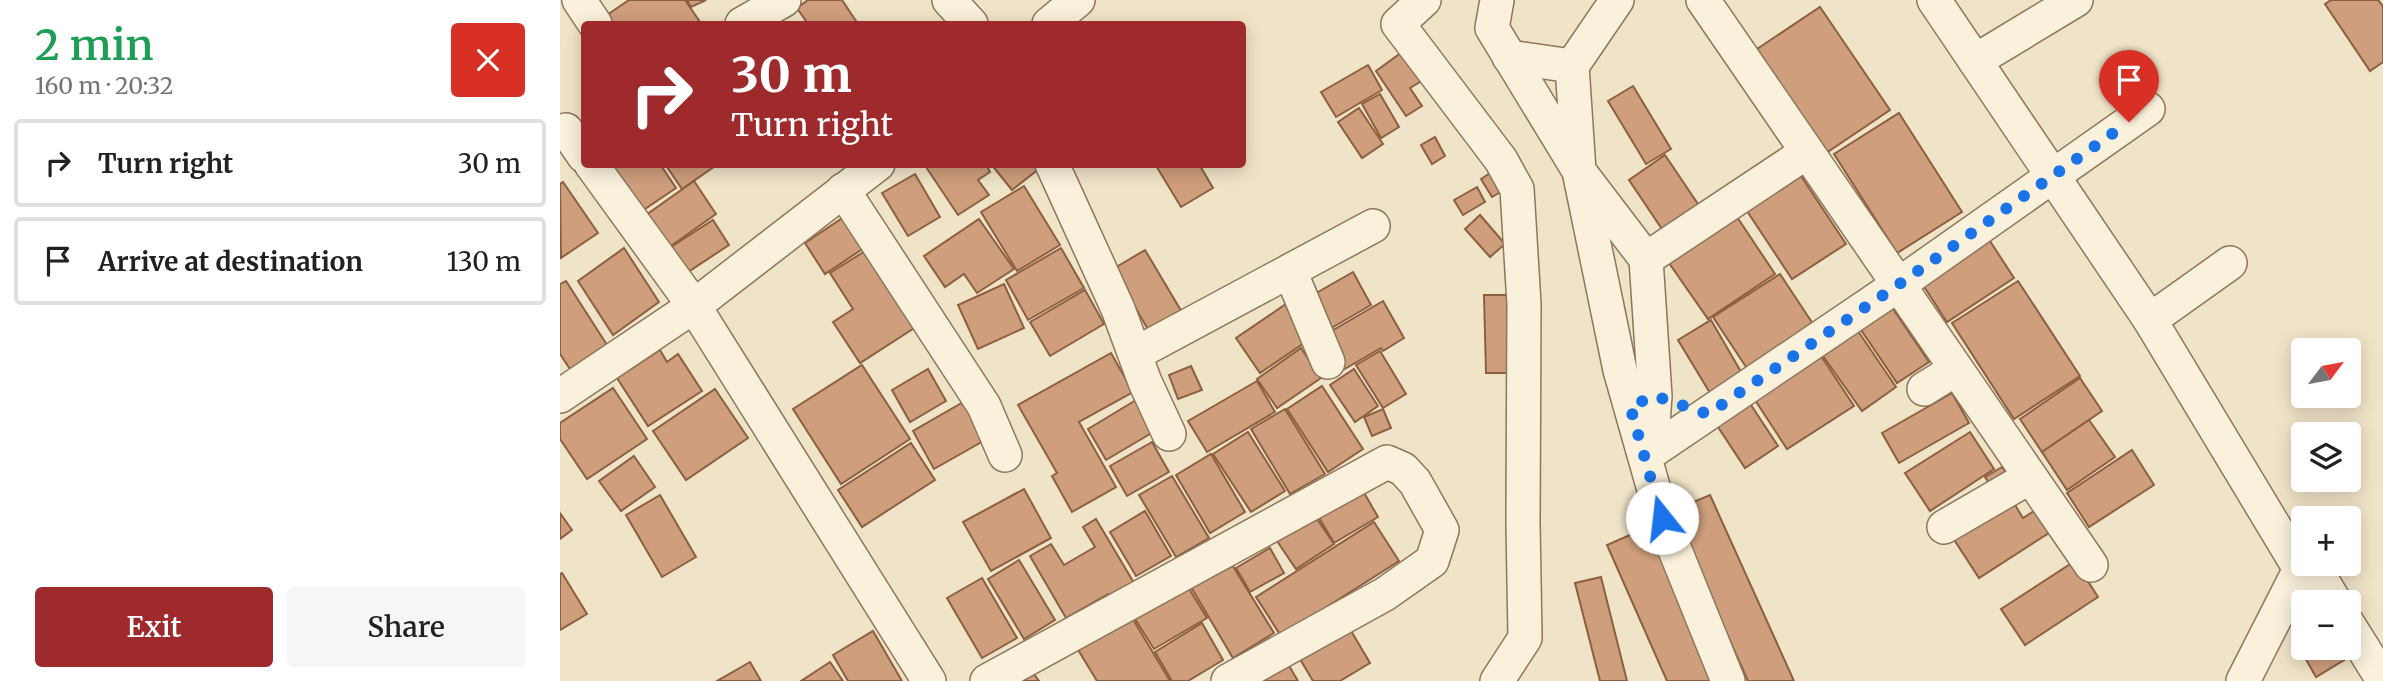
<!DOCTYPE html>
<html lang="en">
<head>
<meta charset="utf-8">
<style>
	body { margin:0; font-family:Merriweather,serif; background:#f6f6f6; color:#202124; height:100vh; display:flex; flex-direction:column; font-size:26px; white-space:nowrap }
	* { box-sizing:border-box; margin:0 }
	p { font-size:23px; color:#757577 }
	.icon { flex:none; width:38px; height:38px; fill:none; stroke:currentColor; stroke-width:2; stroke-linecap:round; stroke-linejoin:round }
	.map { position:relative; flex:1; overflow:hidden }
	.side { display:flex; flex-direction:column; background:#fff; width:560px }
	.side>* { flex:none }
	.hud { position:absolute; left:21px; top:21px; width:665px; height:147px; border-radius:7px; box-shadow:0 4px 18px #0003; background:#9e2a2b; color:#fff; overflow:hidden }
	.needle { width:46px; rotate:58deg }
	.fabs { position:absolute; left:1731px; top:338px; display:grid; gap:14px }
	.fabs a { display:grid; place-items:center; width:70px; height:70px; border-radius:7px; background:#fff; box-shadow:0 4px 18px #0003; font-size:35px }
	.pin { position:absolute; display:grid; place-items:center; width:60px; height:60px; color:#fff; margin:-72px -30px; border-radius:50% 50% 50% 0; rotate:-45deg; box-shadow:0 0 7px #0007 }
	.pin .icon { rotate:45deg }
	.me { position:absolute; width:77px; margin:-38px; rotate:344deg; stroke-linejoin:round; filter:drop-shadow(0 0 5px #0008) }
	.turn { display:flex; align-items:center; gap:24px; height:147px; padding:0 35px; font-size:32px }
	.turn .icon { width:91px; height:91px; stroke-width:2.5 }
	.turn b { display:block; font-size:49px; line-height:60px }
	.round { display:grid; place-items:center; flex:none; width:74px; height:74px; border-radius:7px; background:#f6f6f6 }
	.summary { display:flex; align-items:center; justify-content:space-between; height:119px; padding:0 35px }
	h1 { font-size:42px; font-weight:600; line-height:52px; color:#1e9e55 }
	.cta { display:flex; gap:14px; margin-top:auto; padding:14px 35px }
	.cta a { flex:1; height:80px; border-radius:7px; background:#9e2a2b; color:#fff; font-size:28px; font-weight:600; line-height:80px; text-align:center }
	.cta a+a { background:#f6f6f6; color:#202124 }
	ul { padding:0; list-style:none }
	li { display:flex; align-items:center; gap:21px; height:88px; margin:0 14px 10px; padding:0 21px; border:4px solid #e0e0e0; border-radius:7px }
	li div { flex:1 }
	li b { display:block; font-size:26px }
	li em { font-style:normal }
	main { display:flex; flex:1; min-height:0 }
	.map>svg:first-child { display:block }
	.building { fill:#cf9f7d; stroke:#8d5f41; stroke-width:2 }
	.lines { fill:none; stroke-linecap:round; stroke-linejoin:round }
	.street-casing { stroke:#8d765c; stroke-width:36 }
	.street { stroke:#faf1dc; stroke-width:33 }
	.route { stroke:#1a73e8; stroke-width:12; stroke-dasharray:0 21.6 }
</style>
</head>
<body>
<main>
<section class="side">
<div class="summary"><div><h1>2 min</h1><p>160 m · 20:32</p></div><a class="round" style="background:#d93025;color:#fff"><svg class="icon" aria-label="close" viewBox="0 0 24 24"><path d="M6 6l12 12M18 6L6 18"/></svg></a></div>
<ul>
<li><svg class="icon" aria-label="right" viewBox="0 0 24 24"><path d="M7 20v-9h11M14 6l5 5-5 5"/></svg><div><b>Turn right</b></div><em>30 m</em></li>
<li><svg class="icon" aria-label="arrive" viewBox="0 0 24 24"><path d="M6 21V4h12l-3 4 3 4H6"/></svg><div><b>Arrive at destination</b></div><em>130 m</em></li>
</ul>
<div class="cta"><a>Exit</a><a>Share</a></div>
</section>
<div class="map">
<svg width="1823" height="681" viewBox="0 0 1823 681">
	<rect width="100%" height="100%" fill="#f0e4c8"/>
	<!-- building -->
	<g class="building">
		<polygon points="69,0 125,0 140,22 137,24 53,24 47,15"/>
		<polygon points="127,0 146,0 131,7"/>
		<polygon points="248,0 282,0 298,24 248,24 237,8"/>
		<polygon points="1771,0 1818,0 1823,6 1823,62 1810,71 1765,4"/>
		<polygon points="1260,7 1330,110 1266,153 1197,49"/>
		<polygon points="845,50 865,79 850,88 862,106 846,116 816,71"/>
		<polygon points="808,65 822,90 776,117 761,92"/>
		<polygon points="1073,86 1111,149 1086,164 1048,101"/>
		<polygon points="820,94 839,127 821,138 802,104"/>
		<polygon points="799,108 823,144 802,158 778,122"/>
		<polygon points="1339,113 1402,212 1337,253 1274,154"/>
		<polygon points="875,137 885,156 872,164 861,145"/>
		<polygon points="1105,155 1144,213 1108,238 1069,180"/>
		<polygon points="47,164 100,164 116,188 79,213"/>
		<polygon points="105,164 158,164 122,189"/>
		<polygon points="370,164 426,164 430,172 418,180 429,195 398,215 366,167"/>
		<polygon points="431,164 477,164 480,168 452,190"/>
		<polygon points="595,164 639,164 653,188 621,207"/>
		<polygon points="935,170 946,189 932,197 921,179"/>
		<polygon points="1239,173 1286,244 1232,279 1185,208"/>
		<polygon points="355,174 380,217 348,236 322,193"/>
		<polygon points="134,181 156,214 108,248 86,215"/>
		<polygon points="3,182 38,233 1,258 0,184"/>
		<polygon points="464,186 500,245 457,271 421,212"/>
		<polygon points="917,187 925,202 903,215 894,200"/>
		<polygon points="287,215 307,246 265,274 245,243"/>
		<polygon points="920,215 945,244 930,257 905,229"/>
		<polygon points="1177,217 1215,274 1148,319 1109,263"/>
		<polygon points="419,219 454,269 417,293 404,274 385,287 364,256"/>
		<polygon points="153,220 169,245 128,272 111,247"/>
		<polygon points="1430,241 1454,278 1387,322 1363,285"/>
		<polygon points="64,248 99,302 53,335 18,281"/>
		<polygon points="310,248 359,325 300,363 273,322 293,309 270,273"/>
		<polygon points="501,248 524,288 468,320 446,280"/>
		<polygon points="585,250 623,314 590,333 553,269"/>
		<polygon points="793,272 811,305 763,333 744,300"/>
		<polygon points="1220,274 1255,327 1188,370 1153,317"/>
		<polygon points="6,281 47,345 10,369 0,354 0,284"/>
		<polygon points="1458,281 1520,376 1454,419 1392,323"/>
		<polygon points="444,284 464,328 418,349 398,305"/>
		<polygon points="525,290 544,324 490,356 470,322"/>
		<polygon points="924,295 954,295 957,373 926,373"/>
		<polygon points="823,301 844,338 823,351 821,348 783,370 763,336"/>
		<polygon points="1329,303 1369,362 1337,383 1297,324"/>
		<polygon points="726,304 750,339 700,373 676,338"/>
		<polygon points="1151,320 1188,384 1156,403 1118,340"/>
		<polygon points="1298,331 1336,387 1302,411 1263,356"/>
		<polygon points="741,348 761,378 717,408 697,379"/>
		<polygon points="100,350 107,362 118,354 142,391 88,426 57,378"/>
		<polygon points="820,351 846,394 823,408 796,365"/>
		<polygon points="551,353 573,392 519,422 556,487 512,512 492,476 497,473 458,405"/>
		<polygon points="1261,356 1294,406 1227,449 1195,400"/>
		<polygon points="302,365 350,439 281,484 233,409"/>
		<polygon points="631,366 642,390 618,399 609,375"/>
		<polygon points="368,369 386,401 350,422 332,390"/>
		<polygon points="794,369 818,406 795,422 770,385"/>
		<polygon points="1520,378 1542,411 1482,452 1460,419"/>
		<polygon points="697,381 715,412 647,452 628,421"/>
		<polygon points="762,386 803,449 768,472 727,409"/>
		<polygon points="53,388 87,439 27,479 0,439 0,423"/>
		<polygon points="155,389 188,438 126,480 93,431"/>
		<polygon points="1392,393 1409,423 1339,463 1322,433"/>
		<polygon points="576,400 595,431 546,460 528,429"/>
		<polygon points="405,401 427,439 374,469 353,431"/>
		<polygon points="1189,402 1218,446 1185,468 1156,424"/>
		<polygon points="725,409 765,474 730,494 691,429"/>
		<polygon points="823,409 831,428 812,436 804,417"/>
		<polygon points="1529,420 1555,457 1507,490 1482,452"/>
		<polygon points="688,432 725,491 691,512 653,454"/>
		<polygon points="1410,432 1434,469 1370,511 1345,473"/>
		<polygon points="592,442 609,472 567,496 550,466"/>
		<polygon points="351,443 375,480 302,527 278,490"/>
		<polygon points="1572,450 1594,485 1529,527 1507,493"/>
		<polygon points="651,454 685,512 650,533 616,475"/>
		<polygon points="74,456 95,487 61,511 39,481"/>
		<polygon points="1442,467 1450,479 1433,489 1425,477"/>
		<polygon points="612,476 649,538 616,557 579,495"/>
		<polygon points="464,489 491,538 431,571 403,522"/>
		<polygon points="803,491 818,517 774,543 758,516"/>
		<polygon points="100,495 136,557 102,577 66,515"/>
		<polygon points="1150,495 1234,681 1188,681 1122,534 1135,529 1124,506"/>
		<polygon points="1452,500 1463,518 1477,509 1492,531 1419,578 1393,538"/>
		<polygon points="585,511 611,556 576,576 550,532"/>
		<polygon points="0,513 12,530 0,539"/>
		<polygon points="753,513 774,544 736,569 715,538"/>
		<polygon points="536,519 577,588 553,603 548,594 506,618 470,556 491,544 504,565 535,547 523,527"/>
		<polygon points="814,522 839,561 721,636 696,597"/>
		<polygon points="1088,527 1156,681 1107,681 1047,545"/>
		<polygon points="710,548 724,573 690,592 676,568"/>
		<polygon points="459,560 495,620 464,639 428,579"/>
		<polygon points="1515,561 1538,597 1465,645 1441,609"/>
		<polygon points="671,563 714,633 673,658 631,587"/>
		<polygon points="2,573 27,614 0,630 0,574"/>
		<polygon points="1041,577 1067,681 1040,681 1015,583"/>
		<polygon points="422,578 457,638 422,658 387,598"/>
		<polygon points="628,587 647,618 594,649 575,619"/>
		<polygon points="571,616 610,681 537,681 517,648"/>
		<polygon points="642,623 663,660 628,681 612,681 595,652"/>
		<polygon points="787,624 810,663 780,681 753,681 737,654"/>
		<polygon points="313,631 342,681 288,681 273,655"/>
		<polygon points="1743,632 1743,648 1788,648 1799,651 1756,677 1734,638"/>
		<polygon points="725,659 738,681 688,681"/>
		<polygon points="190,662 201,681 157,681"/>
		<polygon points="270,662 283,681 241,681"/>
		<polygon points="474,674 479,681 462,681"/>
	</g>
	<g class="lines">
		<defs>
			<g id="street">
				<polyline points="19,0 35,24"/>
				<polyline points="389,0 411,24"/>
				<polyline points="864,0 838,24 941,160 957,189 964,304 963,523 965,638 937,681"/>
				<polyline points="937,0 932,28 1019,171 1060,370 1102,518 1168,681"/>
				<polyline points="1143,0 1531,565"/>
				<polyline points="1374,0 1590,320 1740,569"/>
				<polyline points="182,24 224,0"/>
				<polyline points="489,24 518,0"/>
				<polyline points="949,57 1012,66 1057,0"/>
				<polyline points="1415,61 1516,0"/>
				<polyline points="1012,66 1019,171 1086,259 1095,396 1091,450"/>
				<polyline points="6,130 24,156"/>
				<polyline points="31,164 134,306 369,681"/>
				<polyline points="492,164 558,309 585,382 609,434"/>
				<polyline points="283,190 424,406 445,455"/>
				<polyline points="1086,259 1247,152"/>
				<polyline points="730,271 768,362"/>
				<polyline points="1590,320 1670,263"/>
				<polyline points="575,354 813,226"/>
				<polyline points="1364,389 1396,369"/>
				<polyline points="0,396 134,306 318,164"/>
				<polyline points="1091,452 1338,285 1588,109"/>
				<polyline points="1384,527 1470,477"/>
				<polyline points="1788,624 1823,680"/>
				<polyline points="427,681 827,462 843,469 855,482 882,530 872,561 825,594 668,681"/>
				<polyline points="1683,681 1740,569 1754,567 1775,602"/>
			</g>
		</defs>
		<!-- street casing -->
		<use href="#street" class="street-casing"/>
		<!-- street -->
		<use href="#street" class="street"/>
	</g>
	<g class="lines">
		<!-- route -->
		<polyline class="route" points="1102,518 1070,406 1095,396 1148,414 1338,285 1569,122"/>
	</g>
</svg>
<div class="fabs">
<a><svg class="needle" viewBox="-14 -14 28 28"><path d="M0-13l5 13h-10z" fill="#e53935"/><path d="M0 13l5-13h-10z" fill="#757577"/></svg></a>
<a><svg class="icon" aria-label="layers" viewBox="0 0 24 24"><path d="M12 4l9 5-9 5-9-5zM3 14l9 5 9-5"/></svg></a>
<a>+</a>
<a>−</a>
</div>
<div class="pin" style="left:1569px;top:122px;background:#d93025"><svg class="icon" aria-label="arrive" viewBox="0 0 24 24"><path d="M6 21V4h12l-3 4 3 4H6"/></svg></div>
<svg class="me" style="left:1102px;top:518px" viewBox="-20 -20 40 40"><circle r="19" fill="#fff"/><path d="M0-13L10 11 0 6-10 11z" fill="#1a73e8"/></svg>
<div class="hud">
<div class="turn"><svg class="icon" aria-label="right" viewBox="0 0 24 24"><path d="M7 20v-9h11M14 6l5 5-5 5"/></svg><div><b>30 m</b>Turn right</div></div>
</div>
</div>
</main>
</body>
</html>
